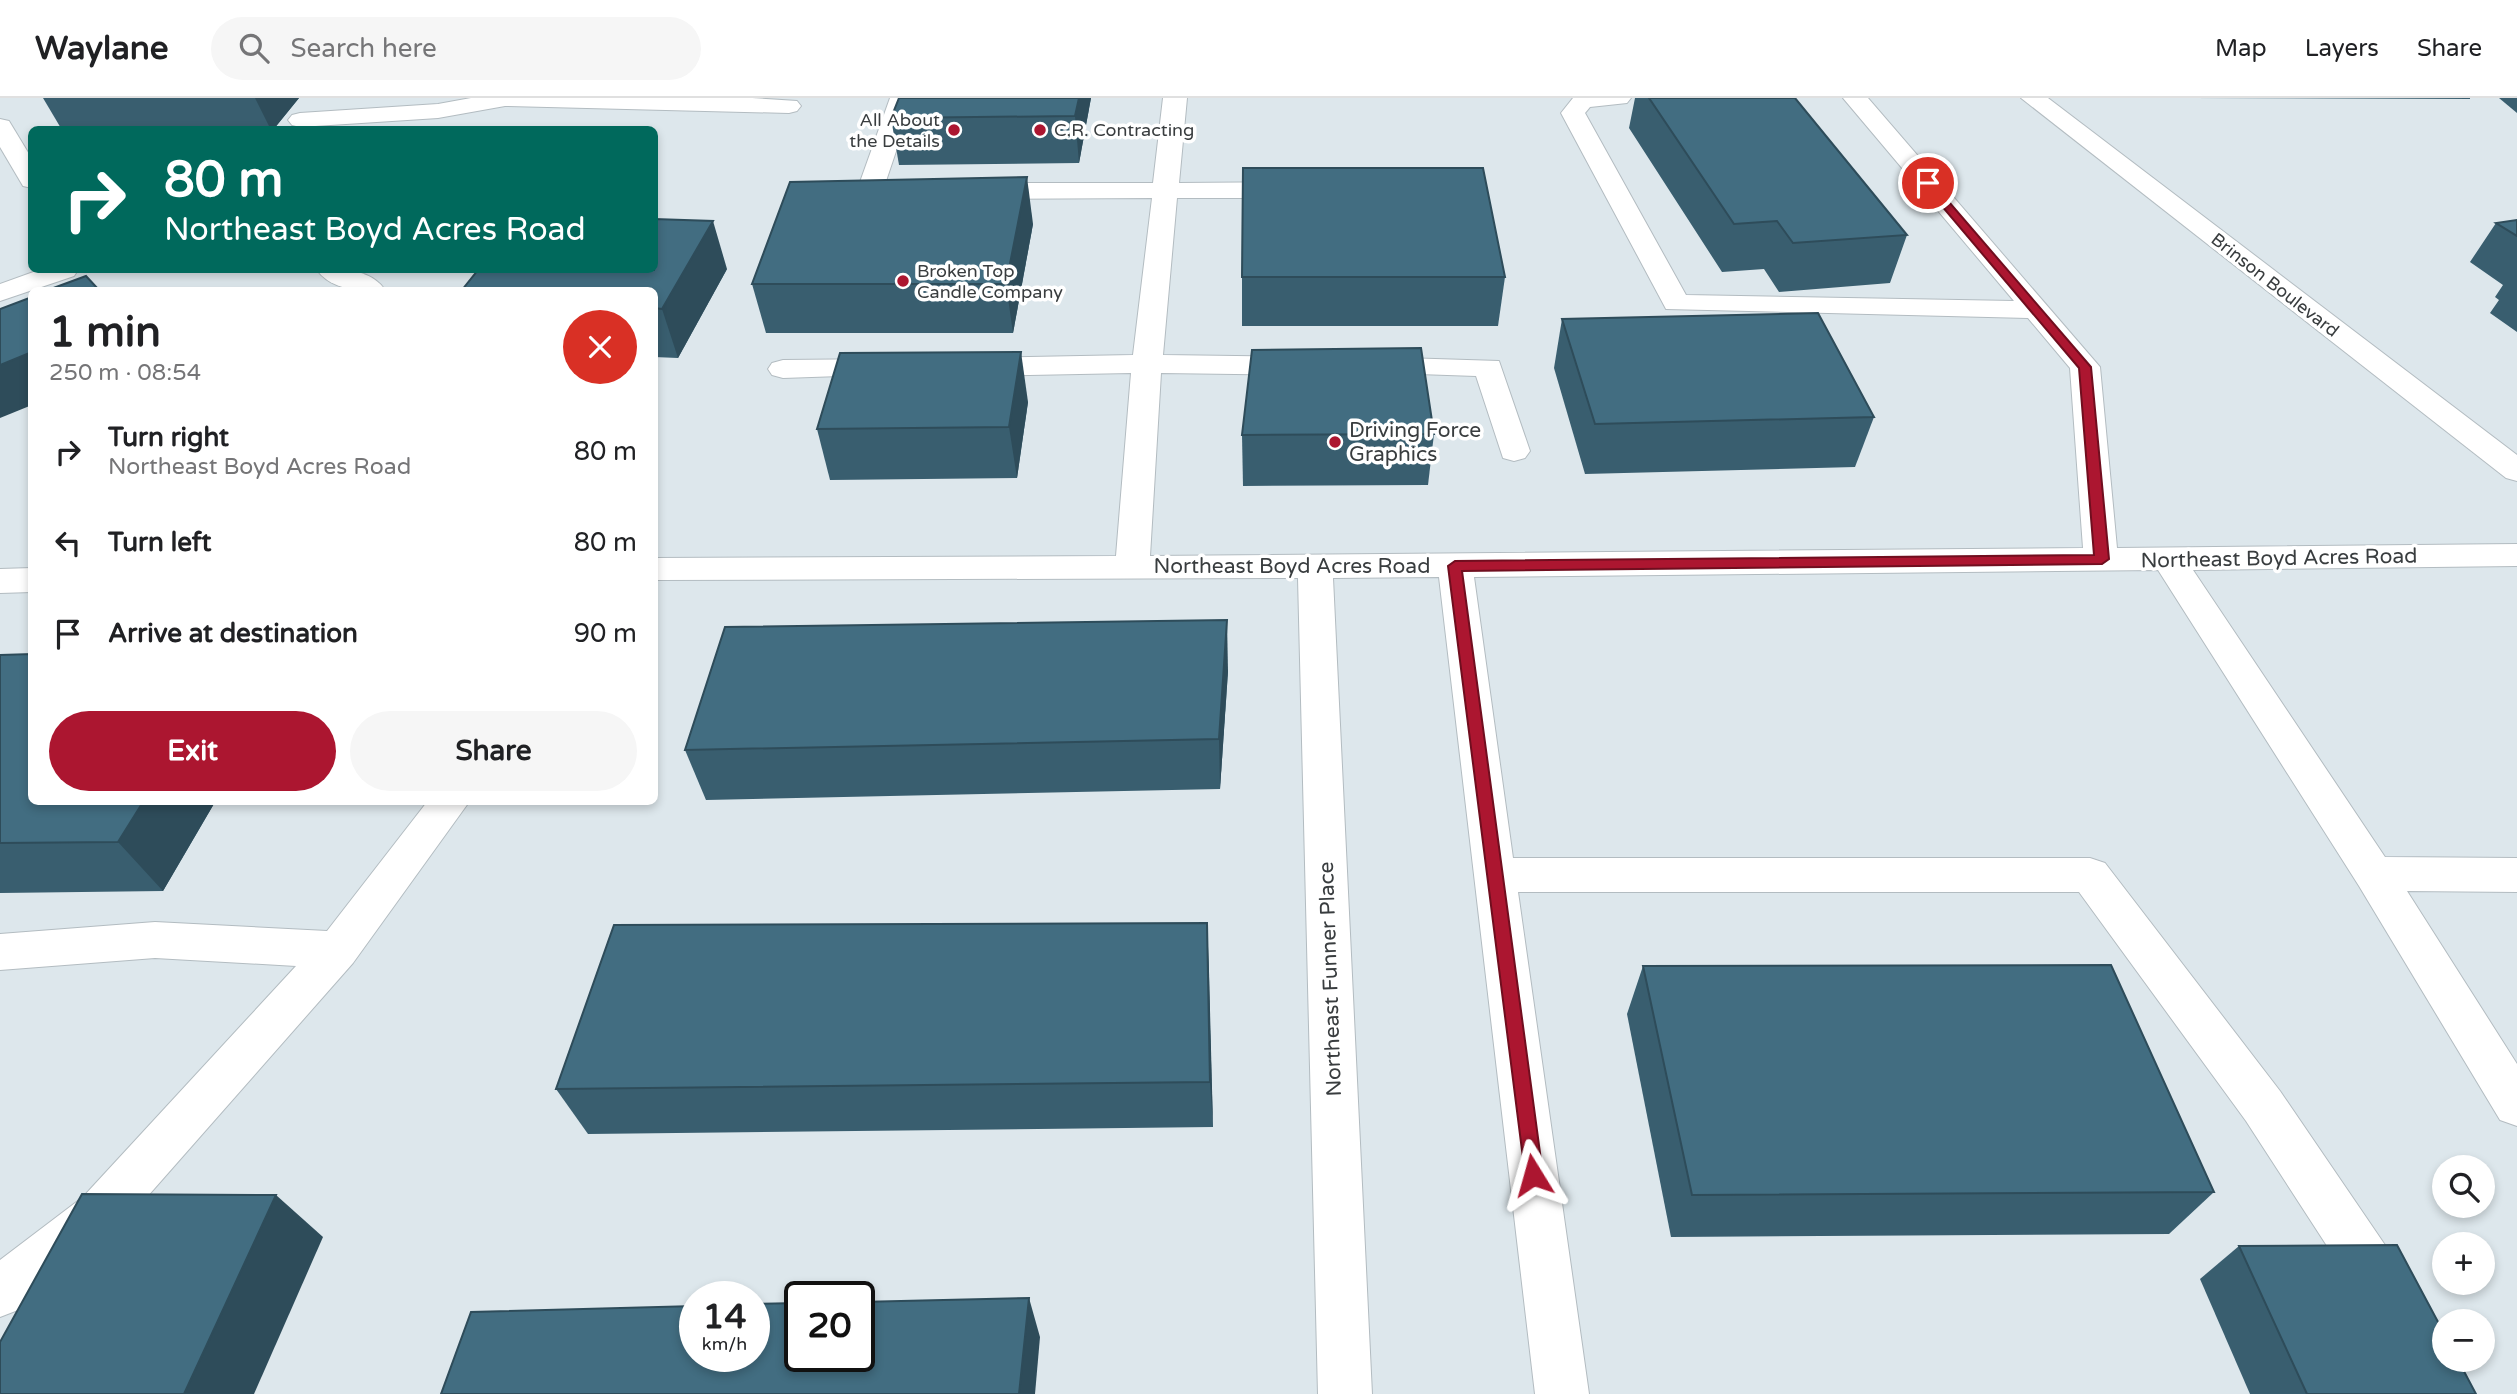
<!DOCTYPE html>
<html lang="en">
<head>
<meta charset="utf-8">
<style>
	body { margin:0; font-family:"Varela Round",sans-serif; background:#f6f6f6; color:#202124; height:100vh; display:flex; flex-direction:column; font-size:26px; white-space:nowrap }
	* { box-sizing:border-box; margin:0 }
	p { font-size:23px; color:#757577 }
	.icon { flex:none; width:38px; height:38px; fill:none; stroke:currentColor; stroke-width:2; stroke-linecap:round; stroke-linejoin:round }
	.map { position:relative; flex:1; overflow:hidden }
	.details { position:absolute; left:28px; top:189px; width:630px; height:518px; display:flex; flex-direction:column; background:#fff; border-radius:10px; box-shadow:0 4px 10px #0003 }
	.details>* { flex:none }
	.top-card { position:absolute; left:28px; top:28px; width:630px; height:147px; border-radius:10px; box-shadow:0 4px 10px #0003; background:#00695c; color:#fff; overflow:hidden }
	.fabs { position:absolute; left:2432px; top:1057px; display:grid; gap:14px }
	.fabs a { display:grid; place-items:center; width:63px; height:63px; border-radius:50%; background:#fff; box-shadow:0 4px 10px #0003; font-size:35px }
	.speed { position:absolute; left:679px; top:1183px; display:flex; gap:14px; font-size:35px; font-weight:700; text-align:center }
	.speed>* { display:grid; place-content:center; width:91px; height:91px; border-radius:50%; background:#fff; box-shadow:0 4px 10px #0003; line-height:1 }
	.speed small { font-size:18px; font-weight:400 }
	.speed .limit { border:4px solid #111; border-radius:10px; background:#fff; color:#111 }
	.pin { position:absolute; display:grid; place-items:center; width:60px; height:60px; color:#fff; margin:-30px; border:4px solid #fff; border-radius:50%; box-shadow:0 2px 7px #0007 }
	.me { position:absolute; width:77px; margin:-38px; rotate:352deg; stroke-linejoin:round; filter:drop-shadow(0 0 5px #0008) }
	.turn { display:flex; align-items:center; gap:24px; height:147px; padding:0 21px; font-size:32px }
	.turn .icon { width:91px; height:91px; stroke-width:2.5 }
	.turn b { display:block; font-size:49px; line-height:60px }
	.round { display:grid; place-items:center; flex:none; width:74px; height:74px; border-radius:37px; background:#f6f6f6 }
	.headline { display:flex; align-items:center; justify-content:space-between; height:119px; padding:0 21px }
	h1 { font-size:42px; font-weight:700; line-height:52px }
	.action { display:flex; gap:14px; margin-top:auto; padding:14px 21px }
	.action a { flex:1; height:80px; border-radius:42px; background:#ac1630; color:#fff; font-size:28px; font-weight:700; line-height:80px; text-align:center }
	.action a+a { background:#f6f6f6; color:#202124 }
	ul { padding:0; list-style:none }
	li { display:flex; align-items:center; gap:21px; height:91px; padding:0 21px }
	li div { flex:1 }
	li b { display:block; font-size:26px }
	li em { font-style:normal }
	header { display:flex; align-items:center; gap:42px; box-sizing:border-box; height:98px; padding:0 35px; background:#fff; border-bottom:2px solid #e0e0e0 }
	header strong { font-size:33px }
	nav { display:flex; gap:38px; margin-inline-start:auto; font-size:24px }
	.search { width:490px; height:63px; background:#f6f6f6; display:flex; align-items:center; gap:18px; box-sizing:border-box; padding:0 24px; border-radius:38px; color:#757577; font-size:26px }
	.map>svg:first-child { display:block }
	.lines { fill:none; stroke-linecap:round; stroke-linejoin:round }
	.minor-casing { stroke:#b3bcc1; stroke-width:2 }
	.minor { fill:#fff; fill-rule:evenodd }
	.wall { fill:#395e6f }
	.shaded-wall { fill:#2e4c5a }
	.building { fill:#426d81; stroke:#2e4c5a; stroke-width:2 }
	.route { fill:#ac1630; stroke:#700e1f; stroke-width:2 }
	.poi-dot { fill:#ac1630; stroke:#fff; stroke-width:2.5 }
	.labels { text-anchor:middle; stroke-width:7; stroke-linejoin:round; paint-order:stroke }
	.far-poi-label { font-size:18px; fill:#393d3f; stroke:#fff; text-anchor:start }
	.far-street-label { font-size:18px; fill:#393d3f; stroke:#fff }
	.poi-label { font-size:21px; fill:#393d3f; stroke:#fff; text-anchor:start }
	.street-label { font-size:21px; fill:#393d3f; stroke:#fff }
</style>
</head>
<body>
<header>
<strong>Waylane</strong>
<div class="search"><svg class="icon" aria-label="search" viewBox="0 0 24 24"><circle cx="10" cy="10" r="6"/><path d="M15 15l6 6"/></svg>Search here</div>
<nav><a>Map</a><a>Layers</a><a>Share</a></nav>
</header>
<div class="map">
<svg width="2517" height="1296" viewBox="0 0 2517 1296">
	<rect width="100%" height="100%" fill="#dde7ec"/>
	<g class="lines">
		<defs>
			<g id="minor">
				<polygon points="471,0 752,0 797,3 801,8 797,13 789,15 505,8 438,20 300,29 292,27 288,22 292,17 300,15 438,6"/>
				<path d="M890 0H914L886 83 929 88 933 93 929 98C905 104 875 105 860 84Z"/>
				<polygon points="1163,0 1187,0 1179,85 1294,84 1303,87 1307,92 1303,97 1294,100 1177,100 1163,257 1300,259 1310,262 1315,268 1310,274 1300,277 1161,275 1150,458 2083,450 2070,270 2028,220 1666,211 1561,15 1573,0 1631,0 1627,5 1590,9 1585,15 1686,197 2014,203 1843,0 1868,0 2100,269 2117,450 2517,446 2517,468 2193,472 2385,759 2517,760 2517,794 2407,793 2517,966 2517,1028 2500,1022 2359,788 2158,472 1474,479 1513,760 2090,760 2105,765 2280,993 2402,1172 2410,1190 2402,1208 2384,1215 2366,1208 2246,1023 2079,794 1518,794 1589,1296 1535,1296 1439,479 1333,480 1372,1296 1318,1296 1298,480 654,482 654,460 1116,458 1131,275 972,278 961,275 957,269 961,263 972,260 1133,257 1152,100 976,101 967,98 963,93 967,88 976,85 1153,85"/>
				<polygon points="2021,0 2048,0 2517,357 2517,383 2506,380"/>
				<polygon points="0,21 9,23 32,61 32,90 23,88 0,49"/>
				<polygon points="39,172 78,172 74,178 0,203 0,186"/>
				<path d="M317 172C340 170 371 171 385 192 363 194 332 193 317 172Z"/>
				<polygon points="1371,259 1499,263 1530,353 1525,360 1514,363 1503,360 1476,278 1361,274 1356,268 1361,262"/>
				<polygon points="887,261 898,264 902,270 898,276 783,280 772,277 768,271 772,265 783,262"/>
				<polygon points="32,470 32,494 0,495 0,471"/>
				<polygon points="427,704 469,704 353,865 117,1133 18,1212 0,1219 0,1162 83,1099 296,868 155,860 0,872 0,836 155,824 327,833"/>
			</g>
		</defs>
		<!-- minor casing -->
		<use href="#minor" class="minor-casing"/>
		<!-- minor -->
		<use href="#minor" class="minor"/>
	</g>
	<!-- wall -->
	<g class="wall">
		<polygon points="43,0 299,0 273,32 62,32"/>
		<polygon points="899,0 1091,0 1079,65 899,67 891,20"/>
		<polygon points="1635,0 1795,0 1907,137 1890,185 1779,194 1764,171 1722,174 1629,30"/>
		<polygon points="2190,0 2470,0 2470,1"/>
		<polygon points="2499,0 2517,0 2517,15"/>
		<polygon points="2517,122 2517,234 2490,215 2499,202 2495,199 2503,187 2470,164 2496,125"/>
		<polygon points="1033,126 1013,235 766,235 752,186"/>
		<polygon points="727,171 678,260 654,259 654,192"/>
		<polygon points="1242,179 1505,179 1498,228 1242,228"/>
		<polygon points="1562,221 1874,319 1855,369 1585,376 1554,270"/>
		<polygon points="1028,304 1017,380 830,382 817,331"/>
		<polygon points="1434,336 1428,387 1243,388 1242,337"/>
		<polygon points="0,557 215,704 163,793 0,795"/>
		<polygon points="1228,573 1220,691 706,702 685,652"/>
		<polygon points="1207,825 1213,1029 588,1036 556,991"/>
		<polygon points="1643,868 2214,1094 2169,1136 1671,1139 1627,916"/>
		<polygon points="2239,1148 2476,1296 2250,1296 2200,1181"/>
	</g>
	<!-- shaded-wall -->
	<g class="shaded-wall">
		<polygon points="255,0 299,0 273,32 271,32"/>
		<polygon points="1079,0 1091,0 1079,65 1075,18"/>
		<polygon points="1027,79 1033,126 1013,235 1006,186"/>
		<polygon points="713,123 727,171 678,260 662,211"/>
		<polygon points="32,254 32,307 0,320 0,267"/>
		<polygon points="1021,254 1028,304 1017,380 1009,329"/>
		<polygon points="1227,522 1228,573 1220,691 1219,641"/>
		<polygon points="143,704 215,704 163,793 118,744"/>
		<polygon points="1207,825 1209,873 1213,1029 1210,984"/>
		<polygon points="276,1097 323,1139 254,1296 184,1296"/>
		<polygon points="1029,1200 1040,1239 1035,1296 1019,1296"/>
	</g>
	<!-- building -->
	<g class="building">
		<polygon points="899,0 1079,0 1075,18 891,20"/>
		<polygon points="1649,0 1795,0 1907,137 1793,145 1777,123 1734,126"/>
		<polygon points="1243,70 1483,70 1505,179 1242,179"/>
		<polygon points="1027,79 1006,186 752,186 790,84"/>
		<polygon points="654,121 713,123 662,211 654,210 654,192 462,192 478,172 654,172"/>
		<polygon points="2517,122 2517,138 2496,125"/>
		<polygon points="86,178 99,192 48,192"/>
		<polygon points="32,199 32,254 0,267 0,211"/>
		<polygon points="1818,215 1874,319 1595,326 1562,221"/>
		<polygon points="1421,250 1434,336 1242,337 1252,252"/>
		<polygon points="1021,254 1009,329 817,331 840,255"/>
		<polygon points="1227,522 1219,641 685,652 725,529"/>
		<polygon points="32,556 32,704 143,704 118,744 0,745 0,557"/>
		<polygon points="1207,825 1210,984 556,991 614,827"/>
		<polygon points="2111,867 2214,1094 1692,1097 1643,868"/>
		<polygon points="82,1096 276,1097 184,1296 0,1296 0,1244"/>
		<polygon points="2397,1147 2445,1237 2445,1262 2458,1262 2476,1296 2307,1296 2239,1148"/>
		<polygon points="1029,1200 1019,1296 441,1296 471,1214 695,1208 695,1258 754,1258 754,1206 800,1205 800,1258 859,1258 859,1204"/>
	</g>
	<!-- route -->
	<polygon class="route" points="1924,83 1931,83 2091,269 2109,461 2102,466 1462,473 1543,1077 1540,1084 1533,1087 1526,1084 1448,468 1455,463 2094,457 2079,270 1924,87"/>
	<!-- markers -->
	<g class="poi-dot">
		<circle cx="954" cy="32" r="7"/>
		<circle cx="1040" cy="32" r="7"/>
		<circle cx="903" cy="183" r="7"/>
		<circle cx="1335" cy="344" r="7"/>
	</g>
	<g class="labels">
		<!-- far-poi labels -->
		<g class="far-poi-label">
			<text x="940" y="28" text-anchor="end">All About<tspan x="940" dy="21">the Details</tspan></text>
			<text x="1054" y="38">C.R. Contracting</text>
			<text x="917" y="179">Broken Top<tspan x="917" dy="21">Candle Company</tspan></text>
		</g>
		<!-- far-street labels -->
		<g class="far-street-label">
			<text transform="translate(2275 187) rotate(38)" y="6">Brinson Boulevard</text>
		</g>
		<!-- poi labels -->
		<g class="poi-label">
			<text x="1349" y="339">Driving Force<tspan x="1349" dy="24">Graphics</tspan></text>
		</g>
		<!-- street labels -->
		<g class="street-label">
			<text transform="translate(2279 460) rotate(-1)" y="7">Northeast Boyd Acres Road</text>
			<text x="1292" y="475">Northeast Boyd Acres Road</text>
			<text transform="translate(1330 881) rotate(-92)" y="7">Northeast Funner Place</text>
		</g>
	</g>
</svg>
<div class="fabs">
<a><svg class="icon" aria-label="search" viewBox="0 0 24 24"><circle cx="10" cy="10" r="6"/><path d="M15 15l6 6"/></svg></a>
<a>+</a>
<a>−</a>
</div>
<div class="speed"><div>14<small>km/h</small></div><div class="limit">20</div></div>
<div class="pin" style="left:1928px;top:85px;background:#d93025"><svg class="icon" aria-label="arrive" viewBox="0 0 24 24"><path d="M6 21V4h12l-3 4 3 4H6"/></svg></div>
<svg class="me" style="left:1533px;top:1077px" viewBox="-20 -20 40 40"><path d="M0-17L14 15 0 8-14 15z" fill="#ac1630" stroke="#fff" stroke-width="4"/></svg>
<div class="top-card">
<div class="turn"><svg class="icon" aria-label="right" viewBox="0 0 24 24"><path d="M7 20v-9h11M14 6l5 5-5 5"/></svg><div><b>80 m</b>Northeast Boyd Acres Road</div></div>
</div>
<section class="details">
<div class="headline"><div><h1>1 min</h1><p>250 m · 08:54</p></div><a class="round" style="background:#d93025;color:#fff"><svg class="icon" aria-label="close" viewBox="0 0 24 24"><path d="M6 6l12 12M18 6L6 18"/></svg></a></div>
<ul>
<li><svg class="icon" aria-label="right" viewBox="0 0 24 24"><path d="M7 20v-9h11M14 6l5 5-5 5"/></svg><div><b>Turn right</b><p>Northeast Boyd Acres Road</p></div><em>80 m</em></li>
<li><svg class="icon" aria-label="left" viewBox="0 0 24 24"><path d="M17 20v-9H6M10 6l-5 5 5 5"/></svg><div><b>Turn left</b></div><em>80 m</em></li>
<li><svg class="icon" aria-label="arrive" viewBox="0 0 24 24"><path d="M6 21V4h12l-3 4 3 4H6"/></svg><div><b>Arrive at destination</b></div><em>90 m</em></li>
</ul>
<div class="action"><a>Exit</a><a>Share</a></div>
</section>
</div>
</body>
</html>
